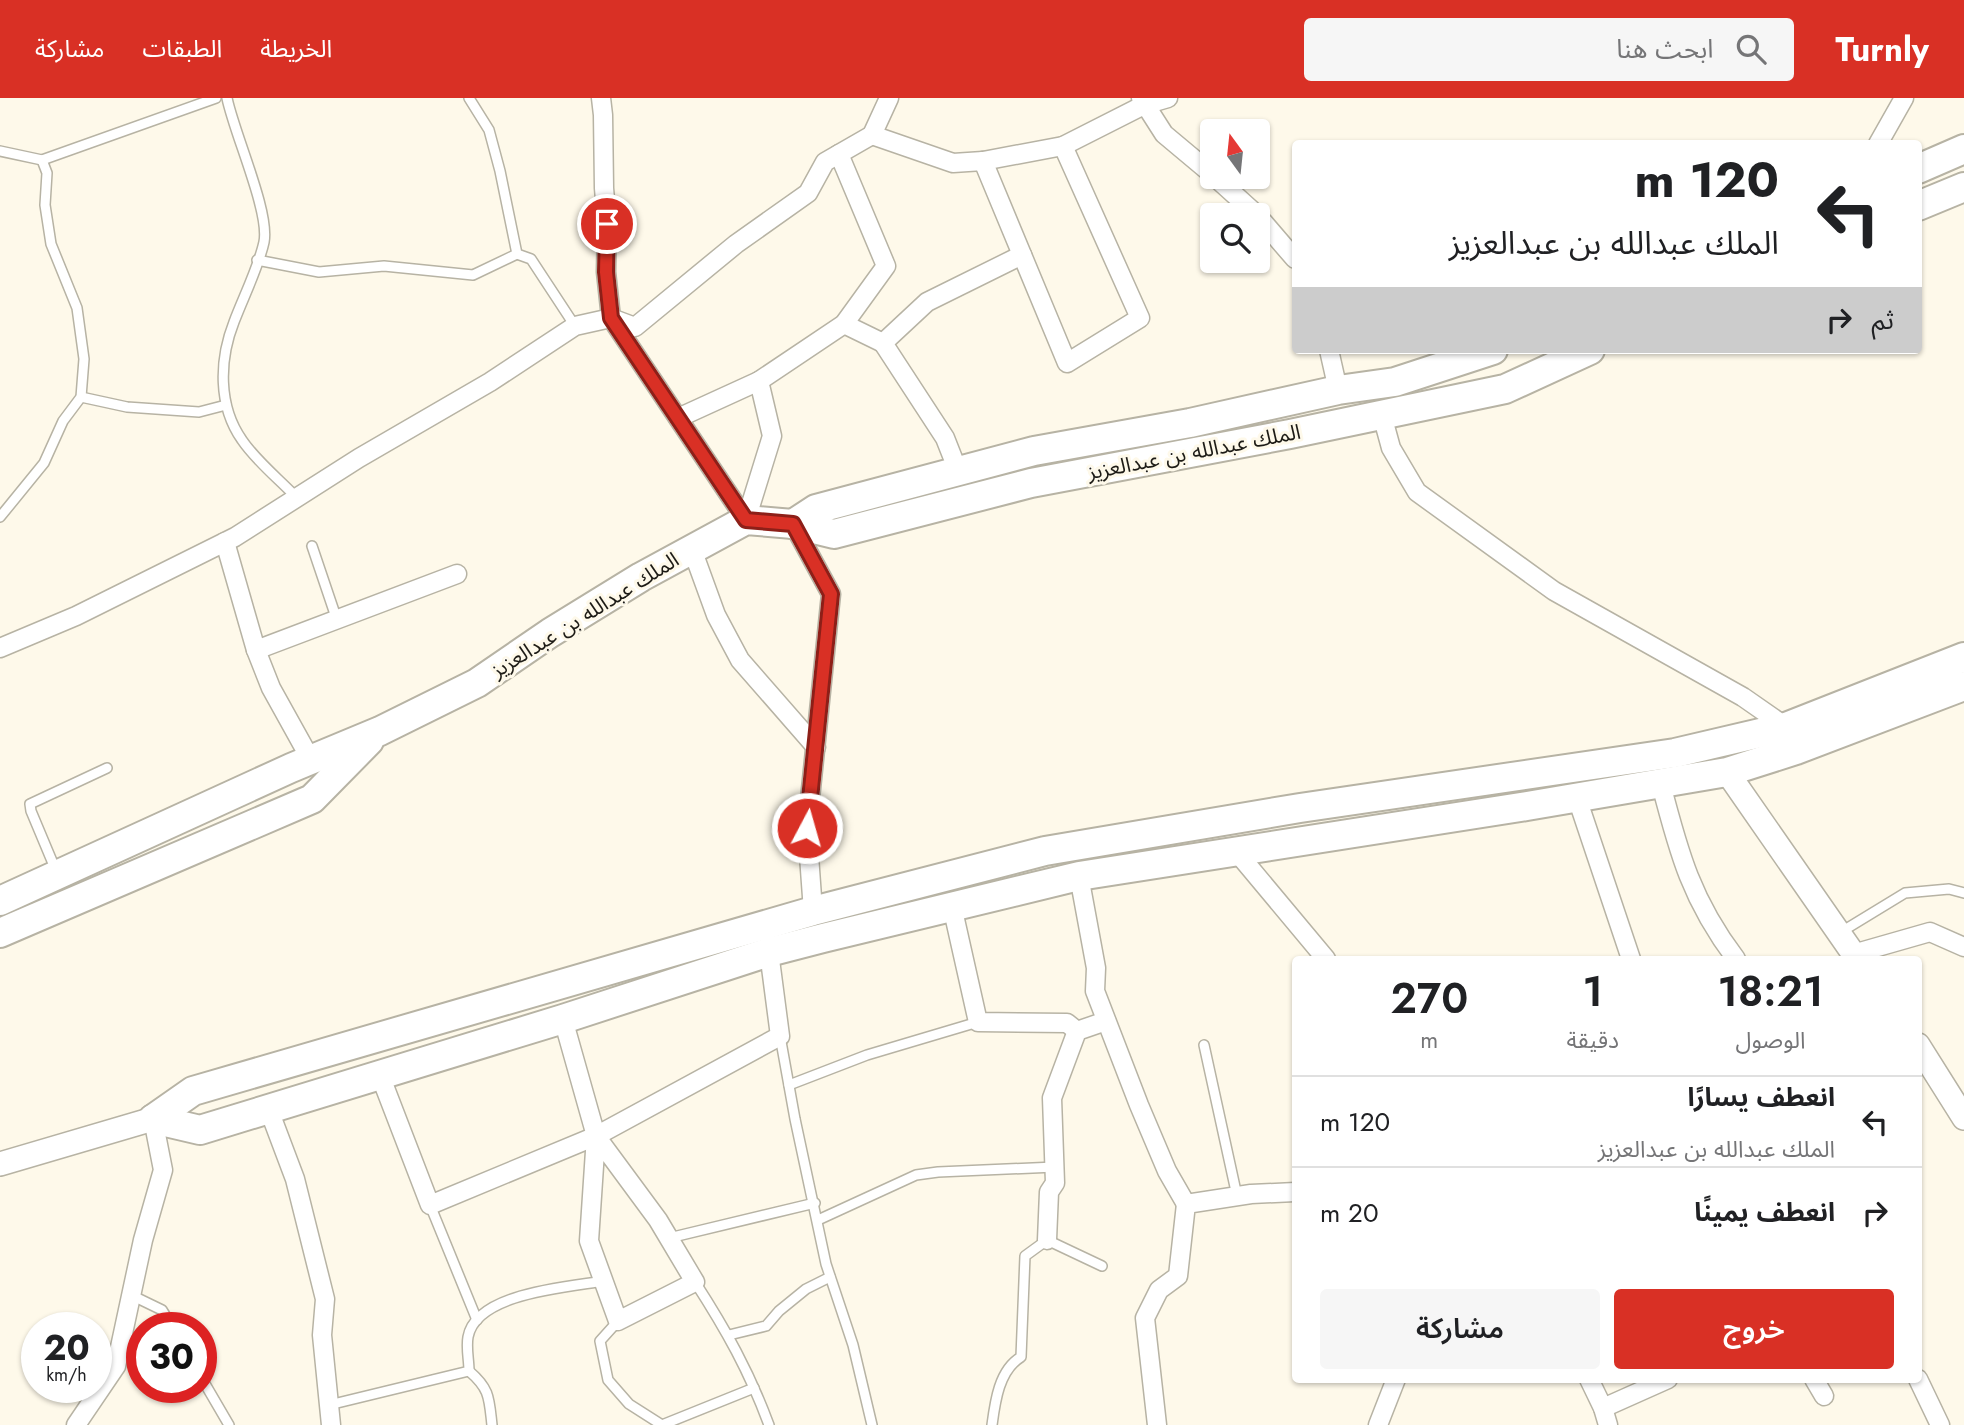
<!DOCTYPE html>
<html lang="ar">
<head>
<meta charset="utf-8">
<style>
	body { margin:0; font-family:Jost,"Noto Sans Arabic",sans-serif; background:#f6f6f6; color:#202124; direction:rtl; height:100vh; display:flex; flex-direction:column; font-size:26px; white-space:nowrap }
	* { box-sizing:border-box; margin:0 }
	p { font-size:23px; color:#757577 }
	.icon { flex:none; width:38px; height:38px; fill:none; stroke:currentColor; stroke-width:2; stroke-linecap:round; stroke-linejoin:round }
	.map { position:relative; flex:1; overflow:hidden; direction:ltr }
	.sheet { position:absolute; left:1292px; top:858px; width:630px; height:427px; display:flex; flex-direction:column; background:#fff; border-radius:7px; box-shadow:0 2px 5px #0004; direction:rtl }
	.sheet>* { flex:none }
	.guide { position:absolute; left:1292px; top:42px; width:630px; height:214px; border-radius:7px; box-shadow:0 2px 5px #0004; direction:rtl; background:#fff; color:#202124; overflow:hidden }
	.needle { width:46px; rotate:345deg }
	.tools { position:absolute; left:1200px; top:21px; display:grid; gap:14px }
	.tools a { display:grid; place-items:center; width:70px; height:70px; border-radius:7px; background:#fff; box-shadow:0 2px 5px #0004; font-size:35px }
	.speed { position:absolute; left:21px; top:1214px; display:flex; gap:14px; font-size:35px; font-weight:700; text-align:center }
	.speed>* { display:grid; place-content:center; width:91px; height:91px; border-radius:50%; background:#fff; box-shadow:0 2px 5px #0004; line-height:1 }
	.speed small { font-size:18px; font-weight:400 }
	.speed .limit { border:10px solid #d22; background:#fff; color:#111 }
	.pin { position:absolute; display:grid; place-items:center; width:60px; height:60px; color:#fff; margin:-30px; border:4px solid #fff; border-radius:50%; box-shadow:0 2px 7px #0007 }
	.me { position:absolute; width:77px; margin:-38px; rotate:6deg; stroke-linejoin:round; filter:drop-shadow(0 0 5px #0008) }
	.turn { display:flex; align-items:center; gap:24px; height:147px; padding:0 28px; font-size:32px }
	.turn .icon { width:91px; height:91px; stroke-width:2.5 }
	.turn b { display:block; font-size:49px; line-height:60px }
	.then { display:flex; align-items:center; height:66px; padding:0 28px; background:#0003; gap:14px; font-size:26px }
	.eta { display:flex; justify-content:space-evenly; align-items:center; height:119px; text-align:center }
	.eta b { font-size:42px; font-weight:600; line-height:49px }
	.primary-button { display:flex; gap:14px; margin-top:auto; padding:14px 28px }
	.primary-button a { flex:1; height:80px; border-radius:7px; background:#d93025; color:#fff; font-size:28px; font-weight:600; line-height:80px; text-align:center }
	.primary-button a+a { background:#f6f6f6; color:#202124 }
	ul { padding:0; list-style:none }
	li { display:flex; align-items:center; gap:21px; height:91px; padding:0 28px; border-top:2px solid #e0e0e0 }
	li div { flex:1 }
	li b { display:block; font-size:26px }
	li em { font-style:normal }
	header { display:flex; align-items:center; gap:42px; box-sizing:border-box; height:98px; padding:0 35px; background:#d93025; color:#fff }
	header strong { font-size:33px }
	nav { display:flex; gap:38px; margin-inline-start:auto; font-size:24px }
	.search { width:490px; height:63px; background:#f6f6f6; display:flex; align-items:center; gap:18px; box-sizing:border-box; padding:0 24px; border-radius:7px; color:#757577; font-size:26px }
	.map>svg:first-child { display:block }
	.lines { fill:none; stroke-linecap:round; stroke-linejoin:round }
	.service-casing { stroke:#b7b3a4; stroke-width:12 }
	.minor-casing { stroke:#b7b3a4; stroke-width:21 }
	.tertiary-casing { stroke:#b7b3a4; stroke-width:26 }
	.primary-casing { stroke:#b7b3a4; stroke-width:32 }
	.service { stroke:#fff; stroke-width:9 }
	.minor { stroke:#fff; stroke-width:18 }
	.tertiary { stroke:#fff; stroke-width:23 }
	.primary { stroke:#fff; stroke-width:28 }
	.route-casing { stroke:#8d1f18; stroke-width:18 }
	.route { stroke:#d93025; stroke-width:12 }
	.labels { text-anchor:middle; stroke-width:6; stroke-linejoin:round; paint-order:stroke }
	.street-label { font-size:21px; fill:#1d1b16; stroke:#fef9ea }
</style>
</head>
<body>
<header>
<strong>Turnly</strong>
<div class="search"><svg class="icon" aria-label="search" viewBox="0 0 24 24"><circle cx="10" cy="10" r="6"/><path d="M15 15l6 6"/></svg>ابحث هنا</div>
<nav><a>الخريطة</a><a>الطبقات</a><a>مشاركة</a></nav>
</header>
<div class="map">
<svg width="1964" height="1327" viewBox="0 0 1964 1327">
	<rect width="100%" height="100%" fill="#fef9ea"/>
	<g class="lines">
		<defs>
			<g id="service">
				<path d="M227 0C234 35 270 114 264 144 259 168 243 200 234 224 219 262 218 308 242 342 256 363 279 381 297 400"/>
				<polyline points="469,0 489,32 500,73 517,156 531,161 575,228"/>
				<polyline points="0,53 42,62"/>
				<polyline points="257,162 319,174 384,168 473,177 517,156"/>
				<polyline points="81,299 127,309 199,314 226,307"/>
				<polyline points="0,419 44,365 63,323 81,299 84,261 77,210 51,146 45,107 47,75 42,62 216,0"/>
				<polyline points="312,448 337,522"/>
				<polyline points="57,775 31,713 30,706 107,670"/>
				<polyline points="1841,834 1905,795 1949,791 1964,795"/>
				<polyline points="780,938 795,1021 826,1166 853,1247 872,1327"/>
				<polyline points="1204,947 1237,1098"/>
				<polyline points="789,987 867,957 978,924"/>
				<polyline points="430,1107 477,1222"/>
				<polyline points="818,1122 916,1077 938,1074 1055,1069"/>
				<polyline points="669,1140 815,1105"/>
				<path d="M695 1184C726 1232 749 1273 769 1327"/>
				<polyline points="131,1197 162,1212 173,1230"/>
				<polyline points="618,1223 600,1243 608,1282 629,1306 662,1327"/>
				<polyline points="729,1237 766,1228 779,1213 806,1191 830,1179"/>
				<path d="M469 1273C490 1291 489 1300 492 1327"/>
				<polyline points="201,1279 229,1327"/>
				<path d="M329 1307 469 1273C469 1262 466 1250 468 1239 476 1195 568 1189 604 1183"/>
				<polyline points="662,1327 754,1290"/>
				<path d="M992 1327C995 1304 999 1272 1021 1259L1025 1158 1047 1142 1102 1168"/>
			</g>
			<g id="minor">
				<polyline points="601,0 603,17 604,90 607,126 606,174 611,220 746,422"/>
				<polyline points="889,0 872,37 953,65 983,63 1063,48 1144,7 1168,0"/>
				<polyline points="1141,0 1164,36 1213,77"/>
				<polyline points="1878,46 1904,0"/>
				<polyline points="983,63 1067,265 1140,220 1063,48"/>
				<polyline points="1215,79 1257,117"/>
				<polyline points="1258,118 1295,161"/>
				<polyline points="844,226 883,245"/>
				<polyline points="1329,252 1338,292"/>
				<polyline points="1382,317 1391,350 1417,394 1554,493 1743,599 1786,629"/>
				<polyline points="678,320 759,283"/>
				<polyline points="958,373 945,340 883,245 927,204 1022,157"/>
				<polyline points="746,422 772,338 759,283 844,226 886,168 839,56"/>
				<polyline points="793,426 831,496 807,730 813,813"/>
				<polyline points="225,444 256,552 271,590 311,662"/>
				<polyline points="692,451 716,517 740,562 816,649"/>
				<polyline points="0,550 76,518 235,439 359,360 490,284 575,228 611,220 635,229 736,146 808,95 825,64 872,37"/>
				<polyline points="256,552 457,476"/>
				<path d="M1661 686C1679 756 1692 803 1736 861"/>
				<polyline points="1577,700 1631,861"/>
				<polyline points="1235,752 1326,861"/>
				<polyline points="1079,778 1096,870 1095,893 1139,1007 1167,1073 1186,1106"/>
				<polyline points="952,808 978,924 1067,925 1077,933"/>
				<polyline points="1853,856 1930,834 1964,849"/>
				<polyline points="563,921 596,1038 589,1143 618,1223 695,1184 658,1122 596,1038 780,938 769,854"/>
				<polyline points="380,977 430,1107 596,1038"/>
				<polyline points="269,1012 295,1081 325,1201 322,1237 331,1327"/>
				<polyline points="1047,1142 1049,1094 1055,1085 1052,1000 1077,933 1106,923"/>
				<polyline points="1589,1281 1603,1310 1608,1327"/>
				<polyline points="1814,1281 1824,1298"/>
				<polyline points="1918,1281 1940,1327"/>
				<polyline points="1603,1310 1668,1281"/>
				<polyline points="76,1327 116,1268 143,1142 163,1072 153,1021"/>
				<polyline points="1157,1327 1145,1220 1159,1192 1178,1178 1186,1106 1251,1096 1295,1094"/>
				<polyline points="1378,1327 1396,1281"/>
			</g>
			<g id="tertiary">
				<polyline points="1727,674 1857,861"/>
				<polyline points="1918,947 1964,1020"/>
				<polyline points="0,1066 153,1021"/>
			</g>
			<g id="primary">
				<polyline points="1918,71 1964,51"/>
				<polyline points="1918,108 1964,89"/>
				<polyline points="793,426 816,411 1034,353 1190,325 1338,292 1395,284 1493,252"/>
				<polyline points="0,803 291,670 380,633 477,585 550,535 641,479 746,422 793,426 834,436 1031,385 1290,336 1505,291 1590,252"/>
				<polyline points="0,835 312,701 369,643"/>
				<polyline points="153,1021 193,993 813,813 1045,753 1300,710 1675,655 1786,629 1964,559"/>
				<polyline points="153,1021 200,1032 563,921 769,854 823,840 1079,778 1527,708 1727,674 1796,652 1964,588"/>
			</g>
		</defs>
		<!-- service casing -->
		<use href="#service" class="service-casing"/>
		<!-- minor casing -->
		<use href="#minor" class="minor-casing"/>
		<!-- tertiary casing -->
		<use href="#tertiary" class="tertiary-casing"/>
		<!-- primary casing -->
		<use href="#primary" class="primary-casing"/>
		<!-- service -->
		<use href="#service" class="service"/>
		<!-- minor -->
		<use href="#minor" class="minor"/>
		<!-- tertiary -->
		<use href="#tertiary" class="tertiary"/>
		<!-- primary -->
		<use href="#primary" class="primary"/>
	</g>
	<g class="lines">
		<defs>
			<polyline id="route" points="607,126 606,174 611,220 746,422 793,426 831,496 807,730"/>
		</defs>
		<!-- route casing -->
		<use href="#route" class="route-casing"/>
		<!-- route -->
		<use href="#route" class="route"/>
	</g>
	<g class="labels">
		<!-- street labels -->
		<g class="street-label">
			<text transform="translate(1194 354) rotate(-11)" y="7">الملك عبدالله بن عبدالعزيز</text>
			<text transform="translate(585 517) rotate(-32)" y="7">الملك عبدالله بن عبدالعزيز</text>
		</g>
	</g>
</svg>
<div class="tools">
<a><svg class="needle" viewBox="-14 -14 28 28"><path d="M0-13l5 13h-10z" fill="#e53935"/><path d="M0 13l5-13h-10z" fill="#757577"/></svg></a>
<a><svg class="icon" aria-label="search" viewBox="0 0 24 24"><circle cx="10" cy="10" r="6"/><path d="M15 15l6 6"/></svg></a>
</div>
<div class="speed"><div>20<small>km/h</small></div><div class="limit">30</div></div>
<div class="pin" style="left:607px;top:126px;background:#d93025"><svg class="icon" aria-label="arrive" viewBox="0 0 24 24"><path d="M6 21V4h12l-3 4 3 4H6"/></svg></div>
<svg class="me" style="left:807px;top:730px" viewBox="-20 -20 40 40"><circle r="17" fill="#d93025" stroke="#fff" stroke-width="3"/><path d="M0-11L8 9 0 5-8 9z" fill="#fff"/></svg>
<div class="guide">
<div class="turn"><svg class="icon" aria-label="left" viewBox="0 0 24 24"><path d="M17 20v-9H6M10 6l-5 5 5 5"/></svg><div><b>120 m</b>الملك عبدالله بن عبدالعزيز</div></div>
<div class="then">ثم<svg class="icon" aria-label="right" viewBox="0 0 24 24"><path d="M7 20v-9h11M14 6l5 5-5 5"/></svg></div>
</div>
<section class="sheet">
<div class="eta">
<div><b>18:21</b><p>الوصول</p></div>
<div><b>1</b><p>دقيقة</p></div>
<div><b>270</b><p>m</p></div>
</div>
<ul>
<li><svg class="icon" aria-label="left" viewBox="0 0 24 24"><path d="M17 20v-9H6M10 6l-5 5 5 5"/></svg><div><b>انعطف يسارًا</b><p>الملك عبدالله بن عبدالعزيز</p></div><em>120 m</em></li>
<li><svg class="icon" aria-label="right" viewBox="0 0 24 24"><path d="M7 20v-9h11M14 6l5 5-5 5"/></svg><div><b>انعطف يمينًا</b></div><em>20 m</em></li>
</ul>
<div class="primary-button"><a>خروج</a><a>مشاركة</a></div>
</section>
</div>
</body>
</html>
